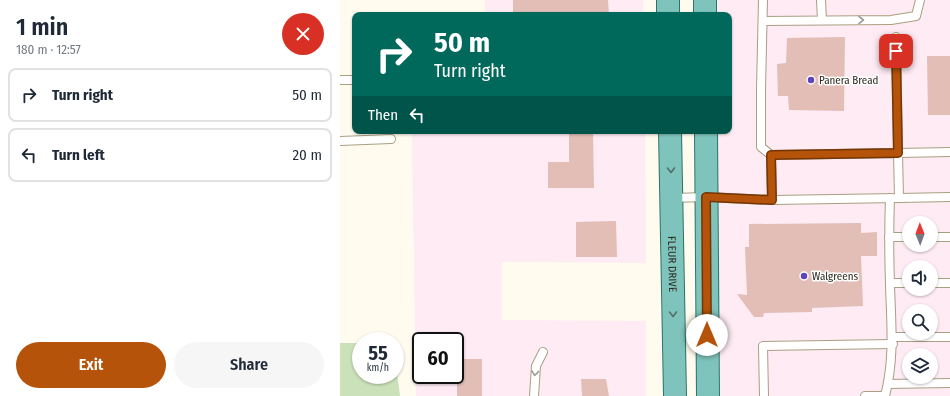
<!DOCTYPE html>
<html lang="en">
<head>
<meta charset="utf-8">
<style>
	body { margin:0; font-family:"Fira Sans Condensed",sans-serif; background:#f6f6f7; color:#1f2937; height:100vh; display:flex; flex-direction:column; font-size:15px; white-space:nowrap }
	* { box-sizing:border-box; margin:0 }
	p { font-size:13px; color:#747a83 }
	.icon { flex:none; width:22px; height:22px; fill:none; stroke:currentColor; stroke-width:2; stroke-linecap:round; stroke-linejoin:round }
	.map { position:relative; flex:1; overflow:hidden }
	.drawer { display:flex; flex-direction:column; background:#fff; width:340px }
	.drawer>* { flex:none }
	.hud { position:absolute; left:12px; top:12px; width:380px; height:122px; border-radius:8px; box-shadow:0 1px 3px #0004; background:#00695c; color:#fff; overflow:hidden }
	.needle { width:26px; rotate:359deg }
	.tools { position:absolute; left:562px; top:216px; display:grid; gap:8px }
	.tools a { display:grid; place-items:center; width:36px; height:36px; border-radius:50%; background:#fff; box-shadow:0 1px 3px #0004; font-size:20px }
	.speed { position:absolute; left:12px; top:332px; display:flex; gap:8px; font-size:20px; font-weight:700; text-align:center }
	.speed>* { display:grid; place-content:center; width:52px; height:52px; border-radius:50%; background:#fff; box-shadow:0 1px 3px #0004; line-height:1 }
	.speed small { font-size:10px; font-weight:400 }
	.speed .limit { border:2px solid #111; border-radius:6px; background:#fff; color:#111 }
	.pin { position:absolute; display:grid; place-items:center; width:34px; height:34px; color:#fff; margin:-17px; border-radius:8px; box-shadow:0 2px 6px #0006 }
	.me { position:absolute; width:44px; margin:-22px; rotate:0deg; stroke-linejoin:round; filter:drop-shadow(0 0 3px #0008) }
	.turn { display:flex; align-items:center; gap:14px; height:84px; padding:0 16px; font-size:18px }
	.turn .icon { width:52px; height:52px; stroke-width:2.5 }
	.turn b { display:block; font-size:28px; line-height:34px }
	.then { display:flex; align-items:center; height:38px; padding:0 16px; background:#0003; gap:8px; font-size:15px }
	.round { display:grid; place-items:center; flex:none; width:42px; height:42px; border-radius:21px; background:#f6f6f7 }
	.headline { display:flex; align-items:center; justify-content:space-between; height:68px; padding:0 16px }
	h1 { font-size:24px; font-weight:600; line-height:30px }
	.cta { display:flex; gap:8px; margin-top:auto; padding:8px 16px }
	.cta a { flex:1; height:46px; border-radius:24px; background:#b45309; color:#fff; font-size:16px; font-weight:600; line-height:46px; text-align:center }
	.cta a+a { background:#f6f6f7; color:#1f2937 }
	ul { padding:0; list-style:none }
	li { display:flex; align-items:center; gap:12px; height:54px; margin:0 8px 6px; padding:0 8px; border:2px solid #e0e1e3; border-radius:8px }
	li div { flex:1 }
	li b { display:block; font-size:15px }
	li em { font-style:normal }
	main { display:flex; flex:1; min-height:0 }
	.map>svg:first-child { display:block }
	.commercial { fill:#feebf3; fill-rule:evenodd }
	.green { fill:#cae1b9 }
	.building { fill:#e2beb7 }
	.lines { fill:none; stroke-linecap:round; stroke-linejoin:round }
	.lane-casing { stroke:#a99f82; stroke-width:10 }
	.primary-casing { stroke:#2b7468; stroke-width:24 }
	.lane { stroke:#fff; stroke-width:8 }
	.primary { stroke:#7fc4bc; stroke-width:22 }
	.oneway { stroke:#a09e99 }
	.oneway2 { stroke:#516e65 }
	.route-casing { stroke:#753606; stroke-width:10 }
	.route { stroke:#b45309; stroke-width:7 }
	.poi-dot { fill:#5e43bb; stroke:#fff; stroke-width:1.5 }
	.labels { text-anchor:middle; stroke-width:3; stroke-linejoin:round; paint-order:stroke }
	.poi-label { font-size:11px; fill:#2c281d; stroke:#fff; text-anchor:start }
	.street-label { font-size:11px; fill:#2c281d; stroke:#fff }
</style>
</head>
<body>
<main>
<section class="drawer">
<div class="headline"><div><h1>1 min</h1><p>180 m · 12:57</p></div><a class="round" style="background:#d93025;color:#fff"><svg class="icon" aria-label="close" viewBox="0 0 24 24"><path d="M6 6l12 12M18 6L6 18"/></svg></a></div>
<ul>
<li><svg class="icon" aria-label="right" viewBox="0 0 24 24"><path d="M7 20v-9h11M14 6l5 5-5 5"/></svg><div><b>Turn right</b></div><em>50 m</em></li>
<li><svg class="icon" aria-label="left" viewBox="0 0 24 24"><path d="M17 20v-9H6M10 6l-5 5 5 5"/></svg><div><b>Turn left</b></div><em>20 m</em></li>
</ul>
<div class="cta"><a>Exit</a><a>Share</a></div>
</section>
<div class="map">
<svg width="610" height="396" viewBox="0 0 610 396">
	<rect width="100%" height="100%" fill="#fffbee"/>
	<!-- commercial -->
	<g class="commercial">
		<rect x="145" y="0" width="158" height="15"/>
		<path d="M365 0H610V396H368L366 131H389V15H365ZM569 223H591V245H569ZM569 267H591V289H569ZM569 311H591V333H569ZM569 355H591V377H569Z"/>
		<path d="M72 131H305L306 263 162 262V320L306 321V396H76ZM81 341H115V375H81Z"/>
	</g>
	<!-- green -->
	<polygon class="green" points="0,343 21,343 21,375 55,375 55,357 60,396 0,396"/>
	<!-- building -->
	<g class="building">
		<polygon points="173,0 268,0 269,15 173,15"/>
		<polygon points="505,37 504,111 449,110 448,96 438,96 437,64 446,63 447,38"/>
		<polygon points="587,56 610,56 610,115 588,115"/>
		<polygon points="253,131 254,188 208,188 208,162 229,162 229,132"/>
		<polygon points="276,221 277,257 236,257 236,222"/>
		<polygon points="521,223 521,233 537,232 537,256 521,256 523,306 472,308 472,312 424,313 423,317 414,317 397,294 407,295 405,247 409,247 409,224"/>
		<rect x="117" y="359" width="25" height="37"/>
		<polygon points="241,379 266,379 269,396 242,396"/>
	</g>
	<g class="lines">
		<defs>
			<g id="lane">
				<polyline points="481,0 482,20"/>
				<polyline points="423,21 551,20 576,16 580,0"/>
				<polyline points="556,37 558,153 610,152"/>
				<polyline points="0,80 15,80"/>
				<polyline points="0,141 51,139"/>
				<polyline points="431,155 558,153 559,198 432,200"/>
				<polyline points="332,198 366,197 432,200 431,155 421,147 421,89 423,0"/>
				<polyline points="559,198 610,197"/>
				<polyline points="549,237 569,237"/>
				<polyline points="591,237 610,237"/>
				<polyline points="550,283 569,283"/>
				<polyline points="591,283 610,283"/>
				<polyline points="553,337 610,337"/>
				<polyline points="548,384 610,383"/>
				<polyline points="194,396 196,366 203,352"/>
				<polyline points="424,396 423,346 553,344"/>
				<polyline points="525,396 545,396"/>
				<path d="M545 396C555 357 551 323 550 284 549 255 549 226 550 198"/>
			</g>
			<g id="primary">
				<polyline points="328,0 328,15"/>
				<polyline points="365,0 365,15"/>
				<path id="s1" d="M330 131 335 396"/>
				<polyline points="366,131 368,396"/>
			</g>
		</defs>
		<!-- lane casing -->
		<use href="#lane" class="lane-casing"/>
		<!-- primary casing -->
		<use href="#primary" class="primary-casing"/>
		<!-- lane -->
		<use href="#lane" class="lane"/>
		<!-- primary -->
		<use href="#primary" class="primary"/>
	</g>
	<!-- one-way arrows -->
	<defs><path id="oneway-chevron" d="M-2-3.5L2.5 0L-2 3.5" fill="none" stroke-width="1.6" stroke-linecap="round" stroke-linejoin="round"/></defs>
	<g class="oneway">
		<use href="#oneway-chevron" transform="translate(521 20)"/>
		<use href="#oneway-chevron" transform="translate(195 373) rotate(96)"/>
	</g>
	<g class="oneway2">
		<use href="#oneway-chevron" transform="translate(331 170) rotate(89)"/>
		<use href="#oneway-chevron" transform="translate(333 314) rotate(89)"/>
	</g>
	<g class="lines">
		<defs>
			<polyline id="route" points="367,335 366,197 432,200 431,155 558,153 556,51"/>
		</defs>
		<!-- route casing -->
		<use href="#route" class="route-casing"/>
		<!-- route -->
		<use href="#route" class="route"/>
	</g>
	<!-- markers -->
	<g class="poi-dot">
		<circle cx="471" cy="80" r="4"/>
		<circle cx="464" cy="276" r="4"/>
	</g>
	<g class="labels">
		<!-- poi labels -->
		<g class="poi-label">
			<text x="479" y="84">Panera Bread</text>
			<text x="472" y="280">Walgreens</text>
		</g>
		<!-- street labels -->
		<g class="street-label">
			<text dy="4" stroke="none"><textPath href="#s1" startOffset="133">FLEUR DRIVE</textPath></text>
		</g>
	</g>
</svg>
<div class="tools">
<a><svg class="needle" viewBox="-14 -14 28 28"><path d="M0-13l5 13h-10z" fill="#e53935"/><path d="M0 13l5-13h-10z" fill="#747a83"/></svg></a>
<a><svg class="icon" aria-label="sound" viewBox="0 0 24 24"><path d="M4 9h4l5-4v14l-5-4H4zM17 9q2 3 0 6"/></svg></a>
<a><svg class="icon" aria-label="search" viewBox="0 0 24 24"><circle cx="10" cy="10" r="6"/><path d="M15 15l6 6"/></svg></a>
<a><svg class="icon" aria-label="layers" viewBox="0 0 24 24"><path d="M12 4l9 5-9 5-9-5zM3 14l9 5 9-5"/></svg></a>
</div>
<div class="speed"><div>55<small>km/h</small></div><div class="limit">60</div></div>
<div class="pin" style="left:556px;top:51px;background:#d93025"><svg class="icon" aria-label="arrive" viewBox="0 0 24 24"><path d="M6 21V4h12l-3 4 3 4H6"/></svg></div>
<svg class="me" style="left:367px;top:335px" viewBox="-20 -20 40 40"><circle r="19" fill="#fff"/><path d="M0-13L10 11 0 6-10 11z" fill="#b45309"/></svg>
<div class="hud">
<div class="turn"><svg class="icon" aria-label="right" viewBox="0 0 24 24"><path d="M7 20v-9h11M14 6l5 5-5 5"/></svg><div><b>50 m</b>Turn right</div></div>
<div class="then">Then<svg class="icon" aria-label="left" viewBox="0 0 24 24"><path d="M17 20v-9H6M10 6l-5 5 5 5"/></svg></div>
</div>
</div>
</main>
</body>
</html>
